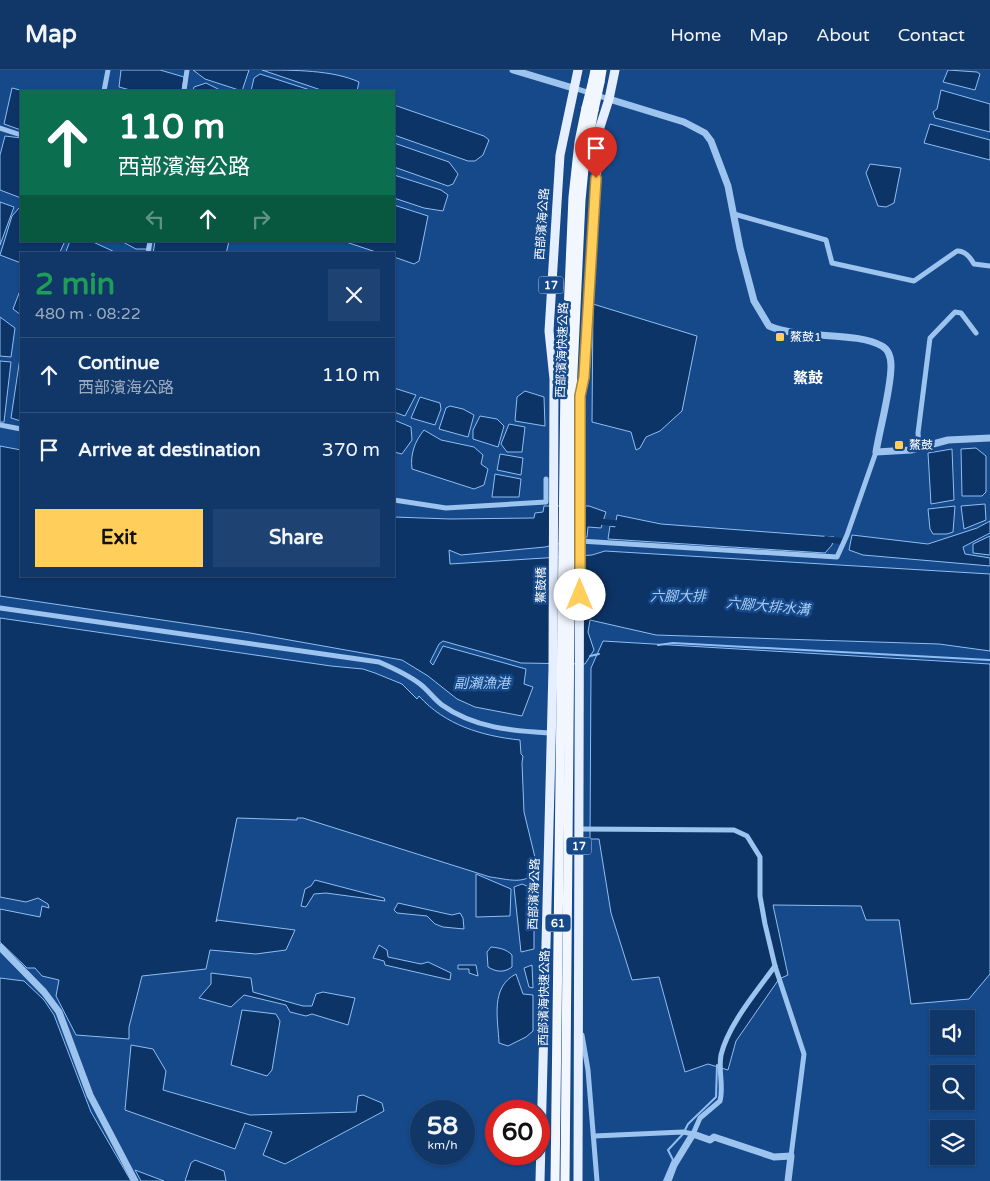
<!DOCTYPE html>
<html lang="en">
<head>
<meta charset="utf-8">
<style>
	body { margin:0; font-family:"Varela Round","Noto Sans TC",sans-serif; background:#1e4271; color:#f1f3f6; height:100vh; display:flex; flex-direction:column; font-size:19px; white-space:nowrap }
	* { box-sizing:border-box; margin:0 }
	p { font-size:16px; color:#9cacc0 }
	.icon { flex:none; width:28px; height:28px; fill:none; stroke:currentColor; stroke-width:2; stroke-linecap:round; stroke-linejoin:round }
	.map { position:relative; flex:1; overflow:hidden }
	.drawer { position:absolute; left:20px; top:182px; width:375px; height:325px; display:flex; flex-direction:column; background:#103768; border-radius:0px; box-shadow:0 1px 4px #0004,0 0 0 1px #30517c }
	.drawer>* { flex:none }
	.hud { position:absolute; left:20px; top:20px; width:375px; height:152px; border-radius:0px; box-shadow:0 1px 4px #0004,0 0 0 1px #30517c; background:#0b6e4f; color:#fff; overflow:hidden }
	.controls { position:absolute; left:930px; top:940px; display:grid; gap:10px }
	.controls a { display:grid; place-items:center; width:45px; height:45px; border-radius:0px; background:#103768; box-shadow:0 1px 4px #0004,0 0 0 1px #30517c; font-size:25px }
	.speed { position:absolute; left:410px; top:1030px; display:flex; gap:10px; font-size:25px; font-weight:700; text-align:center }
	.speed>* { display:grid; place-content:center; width:65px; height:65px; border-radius:50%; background:#103768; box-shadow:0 1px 4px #0004,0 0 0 1px #30517c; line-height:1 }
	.speed small { font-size:12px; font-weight:400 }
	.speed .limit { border:8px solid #d22; background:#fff; color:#111 }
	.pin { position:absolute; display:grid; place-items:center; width:42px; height:42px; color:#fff; margin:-51px -21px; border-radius:50% 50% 50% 0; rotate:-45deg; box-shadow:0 0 5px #0007 }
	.pin .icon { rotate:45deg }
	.me { position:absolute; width:55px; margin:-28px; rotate:0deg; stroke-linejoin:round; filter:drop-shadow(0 0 4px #0008) }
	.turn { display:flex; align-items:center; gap:18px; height:105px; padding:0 15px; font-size:22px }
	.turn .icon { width:65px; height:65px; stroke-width:2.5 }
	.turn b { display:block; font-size:35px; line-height:42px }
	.lanes { display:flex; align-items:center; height:48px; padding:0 15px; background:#0003; justify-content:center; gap:25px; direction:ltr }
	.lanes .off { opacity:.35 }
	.round { display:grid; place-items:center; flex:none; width:52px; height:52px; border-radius:0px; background:#1e4271 }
	.summary { display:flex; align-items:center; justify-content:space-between; height:85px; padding:0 15px }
	h1 { font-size:30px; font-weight:700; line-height:38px; color:#1e9e55 }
	.action { display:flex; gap:10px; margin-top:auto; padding:10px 15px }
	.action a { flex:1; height:58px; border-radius:0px; background:#ffce5b; color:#111; font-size:20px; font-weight:700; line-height:58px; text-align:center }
	.action a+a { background:#1e4271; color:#f1f3f6 }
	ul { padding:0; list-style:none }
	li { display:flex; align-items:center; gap:15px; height:75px; padding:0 15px; border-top:1px solid #30517c }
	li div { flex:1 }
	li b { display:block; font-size:19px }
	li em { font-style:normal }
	header { display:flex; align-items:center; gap:30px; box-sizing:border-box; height:70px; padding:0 25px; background:#103768; border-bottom:1px solid #30517c }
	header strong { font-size:24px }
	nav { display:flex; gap:28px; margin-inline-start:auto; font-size:18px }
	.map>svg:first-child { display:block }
	.water { fill:#0d3467; stroke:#8fbef2 }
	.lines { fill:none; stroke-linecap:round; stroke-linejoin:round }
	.stream { stroke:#8fbef2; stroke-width:2 }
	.canal { stroke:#0d3467; stroke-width:6 }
	.minor { stroke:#9dc3ef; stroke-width:5 }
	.tertiary { stroke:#9dc3ef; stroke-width:7 }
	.primary { stroke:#e5efff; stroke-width:9 }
	.trunk { stroke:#f2f7ff; stroke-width:9 }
	.trunk-bridge { stroke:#f2f7ff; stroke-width:9 }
	.route-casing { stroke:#a6863b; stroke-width:12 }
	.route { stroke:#ffce5b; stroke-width:9 }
	.poi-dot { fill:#ffce5b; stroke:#15498a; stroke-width:2 }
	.labels { text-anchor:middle; stroke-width:5; stroke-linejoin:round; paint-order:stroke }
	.shield { fill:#15498a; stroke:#b9c8dc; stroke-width:1 }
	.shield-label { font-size:11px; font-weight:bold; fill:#fff }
	.street-label { font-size:12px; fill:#fff; stroke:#15498a }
	.poi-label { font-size:12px; fill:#fff; stroke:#15498a; text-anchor:start }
	.water-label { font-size:14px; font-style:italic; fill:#a9cdf6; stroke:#15498a }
	.quarter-label { font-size:15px; font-weight:bold; fill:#fff; stroke:#15498a }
</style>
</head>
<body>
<header>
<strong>Map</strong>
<nav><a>Home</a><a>Map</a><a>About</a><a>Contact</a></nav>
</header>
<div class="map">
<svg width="990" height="1111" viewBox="0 0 990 1111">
	<rect width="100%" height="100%" fill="#15498a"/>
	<!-- water -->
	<g class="water">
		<polygon points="121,0 160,0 184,7 182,21 134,21 119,17"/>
		<polygon points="193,0 249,0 242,21 205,9"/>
		<path d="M262 0C293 0 333 0 359 12L357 21H324Z"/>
		<polygon points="948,0 977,2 980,4 975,20 943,12"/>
		<polygon points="260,4 307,19 313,21 251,21 254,8"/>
		<polygon points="206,13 222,21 193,21 194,17"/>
		<polygon points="12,18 24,21 21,21 21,60 4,54"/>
		<polygon points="941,20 990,34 990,62 935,48 933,42 937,39"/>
		<polygon points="394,35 484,66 489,70 483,85 475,91 468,91 394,65"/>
		<polygon points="930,54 990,70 990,90 924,73"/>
		<polygon points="5,66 21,68 21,128 0,120 0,85"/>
		<polygon points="394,73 449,92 458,104 453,114 448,116 394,97"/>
		<polygon points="870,94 901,98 894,133 886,137 878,136 866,103"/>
		<polygon points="394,105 441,120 448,125 443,141 424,138 394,128"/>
		<polygon points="0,132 14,137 0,175"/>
		<polygon points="394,135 428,146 419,191 414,194 394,187 394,184 382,184 343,171 394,171"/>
		<polygon points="19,138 21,139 21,171 65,171 59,184 21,184 21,193 0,185 12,146"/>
		<polygon points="70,171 91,171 119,184 65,184"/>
		<polygon points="121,171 148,171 147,179 136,179"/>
		<polygon points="155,171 229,171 226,184 153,184"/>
		<polygon points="21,218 21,245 13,239"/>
		<polygon points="593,234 697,266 682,341 660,361 646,367 640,378 636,380 631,362 592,352"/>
		<polygon points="0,247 15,258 11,287 0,286"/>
		<polygon points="21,281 21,351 11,348"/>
		<polygon points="0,291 11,292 4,352 0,352"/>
		<polygon points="394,318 416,325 405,346 394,342"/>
		<polygon points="525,321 544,327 545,356 515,351 517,327"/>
		<polygon points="420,327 440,333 441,339 435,355 411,348"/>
		<polygon points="450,336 463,339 474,345 468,367 439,359 446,338"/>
		<polygon points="480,346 497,349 504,356 498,377 473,369 473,360"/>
		<polygon points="394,350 411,357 412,370 402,384 394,382"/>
		<polygon points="509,354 525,357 522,382 507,382 501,374"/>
		<path d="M424 360 441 370 474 377 483 385 481 394 488 399 484 415 474 419 412 399C410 384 415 371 424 360Z"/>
		<polygon points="0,376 21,380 21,506 394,506 394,447 450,449 534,448 535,443 543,442 544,436 589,436 606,442 601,458 588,457 587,467 545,477 461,485 449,480 450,494 592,485 605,481 990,504 990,581 939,574 656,565 590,550 588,562 594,580 585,594 521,593 443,571 439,574 430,592 433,595 443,576 526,599 524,614 533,617 522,646 475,637 457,629 428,606 402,590 250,563 0,526"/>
		<polygon points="976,378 986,386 986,422 982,426 962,426 961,379"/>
		<polygon points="952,379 954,430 931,434 928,383"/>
		<polygon points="500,384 523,388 521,405 497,400"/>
		<polygon points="495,404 521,409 519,427 492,427"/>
		<polygon points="985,434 986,450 964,459 961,436"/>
		<polygon points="955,436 953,462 947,464 933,464 930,459 928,439"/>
		<polygon points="617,445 661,454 834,467 832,475 825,483 608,469 610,456 615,457"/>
		<polygon points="990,451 990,463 963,477 965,484 990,488 990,496 863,485 849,480 852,465 928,474 977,458"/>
		<polygon points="990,466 990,485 973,483 973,474"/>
		<path d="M0 548 331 596 363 599 375 603 402 614 417 629 419 626C445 655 482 666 520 670L521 684 523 686 522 693 524 742 538 800C525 816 508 809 490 807L303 748H297V750L237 748 216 852 217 850 295 860 286 880 256 884 210 880 206 899 142 906 129 957V969L76 965 56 926 59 910 42 906 35 898H27L0 872V839L40 847 42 836 49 838 48 834 38 828 26 832 0 827Z"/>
		<polygon points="603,571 990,594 990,904 969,929 911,934 899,850 866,850 861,836 773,835 788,905 779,909 736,971 728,1000 708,994 685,1002 659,907 632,910 611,843 599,769 590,769 591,598"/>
		<polygon points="476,804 511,819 510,846 476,847"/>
		<polygon points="315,810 384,828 385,831 326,823 314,824 306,837 301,836 305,819 311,816"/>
		<polygon points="522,814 534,819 534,879 521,882 514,817"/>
		<polygon points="398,833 452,845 460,843 463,848 464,859 443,857 435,854 427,846 397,843 394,840"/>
		<polygon points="379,875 387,880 388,887 421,894 428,892 451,903 450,910 385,895 384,891 373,888"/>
		<path d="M491 877C500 878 506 879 512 885V897C504 903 496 902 488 897L487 882Z"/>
		<polygon points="458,895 476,895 478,906 469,903 469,899 458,899"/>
		<polygon points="532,895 533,918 529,917 524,898"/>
		<polygon points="211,903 251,908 253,922 303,936 312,936 316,924 323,922 355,928 348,955 312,944 306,946 290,942 286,935 244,925 231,937 199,928 211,914"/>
		<path d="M516 904 523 924 533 925V961L526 967 508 976 499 973C498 949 490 917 516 904Z"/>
		<polygon points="0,908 24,911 44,930 54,945 91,1042 131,1111 0,1111"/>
		<polygon points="242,940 276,944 280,951 272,1000 267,1006 231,995"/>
		<polygon points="131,975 153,979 166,1001 163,1020 250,1045 356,1042 358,1026 363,1025 382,1033 384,1041 285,1094 263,1085 272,1062 245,1053 235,1079 125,1040"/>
		<polygon points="195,1090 224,1101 226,1111 185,1111 191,1093"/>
		<polygon points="135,1100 164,1111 141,1111"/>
	</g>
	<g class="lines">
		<!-- stream -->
		<g class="stream">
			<polyline points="658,575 673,573 990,590"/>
			<polyline points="590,586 599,584"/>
			<polyline points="685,1060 688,1054 716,1027 717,995"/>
			<polyline points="664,1111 673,1090 668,1080 683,1064"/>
		</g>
		<!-- canal -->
		<g class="canal">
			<polyline points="603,452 624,454"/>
			<polyline points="826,469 840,471"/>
		</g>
		<!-- minor -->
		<g class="minor">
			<polyline points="574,18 609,29"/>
			<polyline points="104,21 108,0"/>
			<polyline points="184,21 187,0"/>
			<polyline points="0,58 21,65"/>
			<path d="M734 144 826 170 832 193 914 211 957 181C965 180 970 187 974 194L990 196"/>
			<polyline points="148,184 150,171"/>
			<polyline points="0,355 21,359"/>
			<polyline points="919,377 918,363 930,268 955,242 961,243 976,263"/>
			<polyline points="394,430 446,438 546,432 546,409"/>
			<polyline points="580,471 837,487 847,465 876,382"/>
			<path d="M0 538 379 592C393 598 407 604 420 614 428 620 434 629 442 635 474 658 513 661 550 663"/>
			<polyline points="579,759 734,760 747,766 760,787 760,826 765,854 775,896 804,984 791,1086"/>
			<polyline points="582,965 588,1000 597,1111"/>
			<path d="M594 1066 683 1062 693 1064 700 1048 720 1031C724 1016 718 1001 721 985 728 955 757 921 775 896"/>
		</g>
		<!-- tertiary -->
		<g class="tertiary">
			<polyline points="513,0 573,18"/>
			<path d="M609 29 684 52 705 63 711 71 728 116 740 178 754 231 769 256C801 270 856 261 882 276 889 280 891 288 891 296 891 319 880 358 876 382L911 380 948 370 990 368"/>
			<polyline points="0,877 44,922 59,942 90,1025 135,1111"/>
			<polyline points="668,1111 674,1095 693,1064 710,1070 714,1067 774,1087 791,1086 788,1111"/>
		</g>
		<!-- primary -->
		<g class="primary">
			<polyline points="540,1111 553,598 554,309 549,261 560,85 578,0"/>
			<polyline points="578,1111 580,326 585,307 599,60 609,29 615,0"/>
		</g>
		<!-- trunk -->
		<g class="trunk">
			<polyline points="593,10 595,0"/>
			<polyline points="600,12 602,0"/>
			<polyline points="555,1111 565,312 573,127 579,72 586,38"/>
			<polyline points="565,1111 572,323 581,130 585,88 594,40"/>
		</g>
		<!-- trunk-bridge -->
		<g class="trunk-bridge">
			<polyline points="586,38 593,10"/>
			<polyline points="594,40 600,12"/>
		</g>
	</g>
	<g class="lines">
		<defs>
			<polyline id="route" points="580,525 580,326 584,307 596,108"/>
		</defs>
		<!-- route casing -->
		<use href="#route" class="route-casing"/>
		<!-- route -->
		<use href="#route" class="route"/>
	</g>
	<!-- markers -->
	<g class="poi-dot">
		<rect x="775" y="262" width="10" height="10" rx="2.5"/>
		<rect x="894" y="370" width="10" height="10" rx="2.5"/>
	</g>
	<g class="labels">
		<!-- shield labels -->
		<g class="shield">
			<rect x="538.5" y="206.5" width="25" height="17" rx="4"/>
			<rect x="566.5" y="767.5" width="25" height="17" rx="4"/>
			<rect x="545.5" y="844.5" width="25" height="17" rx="4"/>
		</g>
		<g class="shield-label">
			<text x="551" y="219">17</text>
			<text x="579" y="780">17</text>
			<text x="558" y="857">61</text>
		</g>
		<!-- street labels -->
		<g class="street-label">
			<text transform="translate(542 154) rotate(-86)" y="4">西部濱海公路</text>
			<text transform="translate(562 280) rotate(-88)" y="4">西部濱海快速公路</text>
			<text transform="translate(541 515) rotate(-89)" y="4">鰲鼓橋</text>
			<text transform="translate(534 824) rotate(-88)" y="4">西部濱海公路</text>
			<text transform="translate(544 928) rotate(-89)" y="4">西部濱海快速公路</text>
		</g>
		<!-- poi labels -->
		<g class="poi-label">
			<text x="790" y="271">鰲鼓1</text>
			<text x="909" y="379">鰲鼓</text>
		</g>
		<!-- water labels -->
		<g class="water-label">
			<text x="678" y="531">六腳大排</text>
			<text transform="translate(768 536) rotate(5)" y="5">六腳大排水溝</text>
			<text x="482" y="618">副瀨漁港</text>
		</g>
		<!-- quarter labels -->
		<g class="quarter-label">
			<text x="808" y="313">鰲鼓</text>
		</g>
	</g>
</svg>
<div class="controls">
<a><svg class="icon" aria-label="sound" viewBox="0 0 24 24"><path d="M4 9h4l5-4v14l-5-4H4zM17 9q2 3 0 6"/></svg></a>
<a><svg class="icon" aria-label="search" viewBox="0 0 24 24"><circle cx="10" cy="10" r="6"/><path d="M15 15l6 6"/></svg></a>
<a><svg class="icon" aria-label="layers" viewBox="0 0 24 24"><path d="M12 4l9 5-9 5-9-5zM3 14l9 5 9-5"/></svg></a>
</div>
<div class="speed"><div>58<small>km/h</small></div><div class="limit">60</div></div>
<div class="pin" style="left:596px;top:108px;background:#d93025"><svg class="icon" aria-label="arrive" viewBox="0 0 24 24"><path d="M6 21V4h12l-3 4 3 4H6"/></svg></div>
<svg class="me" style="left:580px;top:525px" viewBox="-20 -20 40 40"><circle r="19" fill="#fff"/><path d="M0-13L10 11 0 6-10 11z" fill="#ffce5b"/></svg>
<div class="hud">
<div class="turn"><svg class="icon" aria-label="ahead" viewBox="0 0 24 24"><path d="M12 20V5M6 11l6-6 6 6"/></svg><div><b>110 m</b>西部濱海公路</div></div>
<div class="lanes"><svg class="icon off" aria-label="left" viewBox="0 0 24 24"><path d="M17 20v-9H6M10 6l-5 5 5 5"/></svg><svg class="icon" aria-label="ahead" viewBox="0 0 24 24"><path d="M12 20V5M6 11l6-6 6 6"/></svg><svg class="icon off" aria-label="right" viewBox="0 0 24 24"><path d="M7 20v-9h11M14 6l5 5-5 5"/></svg></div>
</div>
<section class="drawer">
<div class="summary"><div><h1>2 min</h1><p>480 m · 08:22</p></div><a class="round"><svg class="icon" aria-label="close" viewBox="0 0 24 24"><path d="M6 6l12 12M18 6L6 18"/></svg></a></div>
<ul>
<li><svg class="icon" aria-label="ahead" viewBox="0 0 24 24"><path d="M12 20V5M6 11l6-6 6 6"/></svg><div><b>Continue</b><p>西部濱海公路</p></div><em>110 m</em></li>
<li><svg class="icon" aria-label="arrive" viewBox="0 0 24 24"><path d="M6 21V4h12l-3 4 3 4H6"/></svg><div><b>Arrive at destination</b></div><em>370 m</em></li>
</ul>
<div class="action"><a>Exit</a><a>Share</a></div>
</section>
</div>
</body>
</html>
